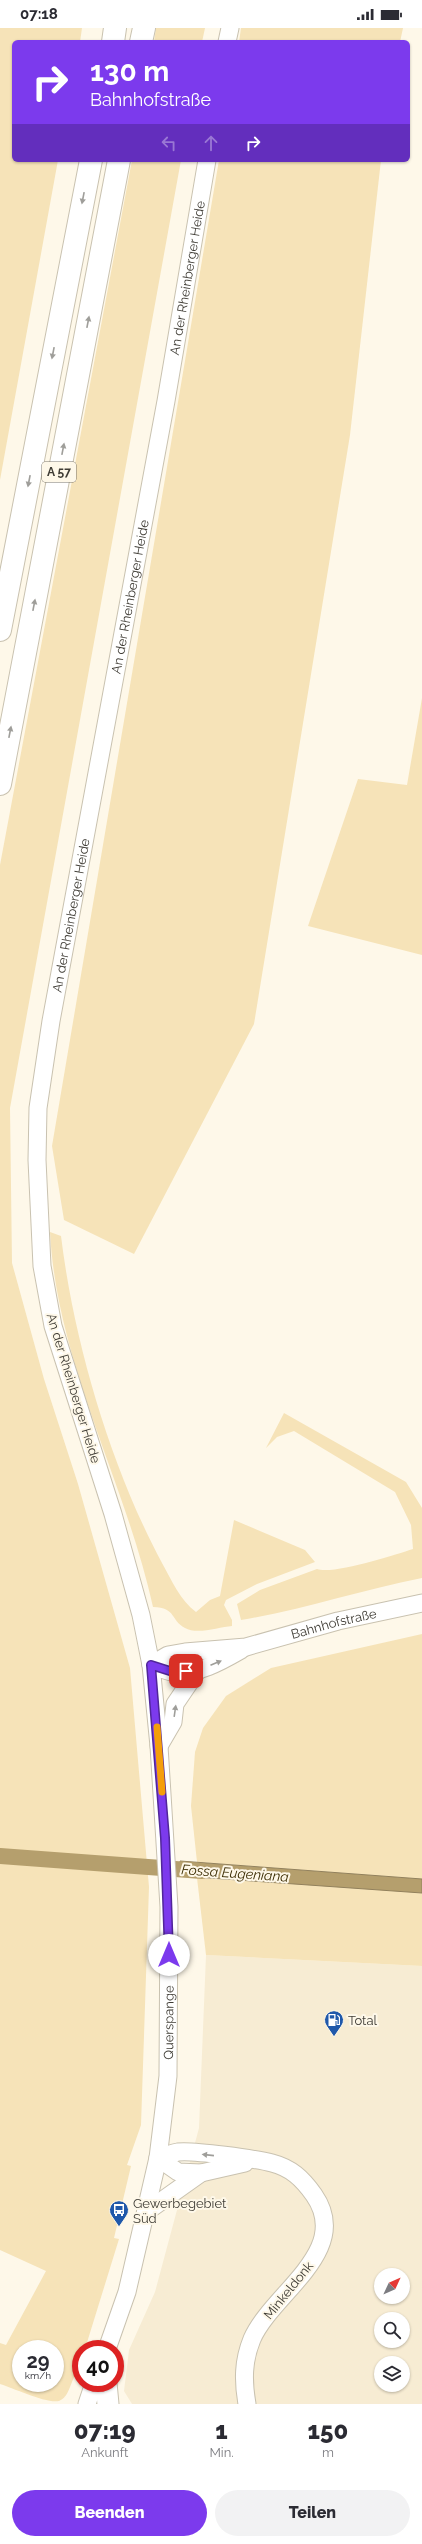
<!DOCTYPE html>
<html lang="de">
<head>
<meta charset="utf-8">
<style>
	body { margin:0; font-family:Raleway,sans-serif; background:#f2f2f3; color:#2b2b33; height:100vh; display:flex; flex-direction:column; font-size:15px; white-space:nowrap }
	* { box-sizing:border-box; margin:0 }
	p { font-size:13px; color:#7c7c81 }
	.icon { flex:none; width:22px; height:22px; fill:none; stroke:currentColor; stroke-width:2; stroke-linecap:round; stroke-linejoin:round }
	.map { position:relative; height:2376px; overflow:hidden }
	.side { display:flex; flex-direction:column; background:#fff; flex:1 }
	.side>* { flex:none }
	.hud { position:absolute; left:12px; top:12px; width:398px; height:122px; border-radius:6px; box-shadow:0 1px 3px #0004; background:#7c3aed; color:#fff; overflow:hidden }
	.needle { width:26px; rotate:46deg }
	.tools { position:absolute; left:374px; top:2240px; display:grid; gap:8px }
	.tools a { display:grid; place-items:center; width:36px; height:36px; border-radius:50%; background:#fff; box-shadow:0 1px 3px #0004; font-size:20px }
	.speed { position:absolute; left:12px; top:2312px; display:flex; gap:8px; font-size:20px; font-weight:700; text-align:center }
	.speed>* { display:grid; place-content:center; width:52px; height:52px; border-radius:50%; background:#fff; box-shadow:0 1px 3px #0004; line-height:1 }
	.speed small { font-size:10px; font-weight:400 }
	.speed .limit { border:6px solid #d22; background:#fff; color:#111 }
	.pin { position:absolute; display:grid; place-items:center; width:34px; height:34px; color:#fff; margin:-17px; border-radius:8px; box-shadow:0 2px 6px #0006 }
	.me { position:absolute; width:44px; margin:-22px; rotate:0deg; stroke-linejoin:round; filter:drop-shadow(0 0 3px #0008) }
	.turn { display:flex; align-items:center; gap:14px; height:84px; padding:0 12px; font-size:18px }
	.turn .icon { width:52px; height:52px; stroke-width:2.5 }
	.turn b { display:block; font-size:28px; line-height:34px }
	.lanes { display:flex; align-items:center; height:38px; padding:0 12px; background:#0003; justify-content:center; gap:20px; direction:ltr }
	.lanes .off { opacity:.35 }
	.eta { display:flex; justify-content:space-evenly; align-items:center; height:68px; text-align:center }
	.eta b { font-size:24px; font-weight:800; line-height:28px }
	.cta { display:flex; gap:8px; margin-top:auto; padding:8px 12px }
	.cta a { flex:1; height:46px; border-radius:24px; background:#7c3aed; color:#fff; font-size:16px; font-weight:800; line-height:46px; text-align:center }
	.cta a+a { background:#f2f2f3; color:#2b2b33 }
	.status { display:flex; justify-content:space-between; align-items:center; height:28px; padding:0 20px; background:#fff; direction:ltr }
	.status svg { height:11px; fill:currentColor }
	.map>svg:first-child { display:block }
	.built { fill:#f7ecd3; fill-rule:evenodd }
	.green { fill:#f6e3b8; fill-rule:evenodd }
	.water { fill:#b59f6d; stroke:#92815c }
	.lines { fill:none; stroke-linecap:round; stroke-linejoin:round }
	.canal { stroke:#b59f6d; stroke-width:16 }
	.minor-casing { stroke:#c9c2b0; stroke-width:19 }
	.major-casing { stroke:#c9c2b0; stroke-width:23 }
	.highway-casing { stroke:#c9c2b0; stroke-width:24 }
	.minor { stroke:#fff; stroke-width:17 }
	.major { stroke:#fff; stroke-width:21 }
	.highway { stroke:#fff; stroke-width:22 }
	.oneway { fill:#9f9e9a }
	.route-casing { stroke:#51269a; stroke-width:10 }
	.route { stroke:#7c3aed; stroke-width:7 }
	.slow { stroke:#f59e0b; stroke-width:7 }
	.labels { text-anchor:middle; stroke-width:4; stroke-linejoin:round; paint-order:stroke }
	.shield { fill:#fef8e9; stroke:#78746b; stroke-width:1 }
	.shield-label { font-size:12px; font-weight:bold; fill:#3f3c35 }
	.street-label { font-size:13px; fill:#3f3c35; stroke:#fef8e9 }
	.poi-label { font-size:13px; fill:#3f3c35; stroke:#fef8e9; text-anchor:start }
	.water-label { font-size:14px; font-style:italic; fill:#3a2b00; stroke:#fef8e9 }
</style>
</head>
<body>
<div class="status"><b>07:18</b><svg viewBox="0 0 49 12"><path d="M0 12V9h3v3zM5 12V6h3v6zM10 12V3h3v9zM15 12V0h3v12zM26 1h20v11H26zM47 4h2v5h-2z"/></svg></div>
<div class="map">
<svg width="422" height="2376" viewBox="0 0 422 2376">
	<rect width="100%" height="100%" fill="#fef8e9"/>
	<!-- built -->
	<path class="built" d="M206 1927 422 1938V2376H132L124 2363 129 2322 155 2264 199 2100ZM381 2247H403V2269H381ZM381 2291H403V2313H381ZM381 2335H403V2357H381Z"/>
	<!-- green -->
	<g class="green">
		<polygon points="0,0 82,0 80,14 14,14 14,132 58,132 0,452"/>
		<polygon points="156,0 205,0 202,14 154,14"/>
		<polygon points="241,0 403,0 400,14 239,14"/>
		<path d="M132 132H181L10 1080 12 1235 44 1351 78 1456 130 1640 149 1859 141 2097 127 2137 131 2138 114 2210 119 2211 85 2321H81C81 2333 77 2342 72 2354 69 2361 67 2370 59 2373 47 2376 13 2360 0 2356V2315L6 2317 46 2243 0 2222V837ZM21 2321H55V2355H21Z"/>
		<polygon points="219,132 381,132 350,407 254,996 134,1226 64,1192 52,1118"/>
		<polygon points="422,670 422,927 308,898 358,751 407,757"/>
		<path d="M50 1204 61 1208C74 1315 111 1440 162 1535 172 1553 180 1572 196 1584L210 1572 220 1568 234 1492 305 1522 315 1534 257 1556 226 1572 224 1577 232 1592V1598C219 1599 197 1607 185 1600 170 1592 177 1580 153 1579 125 1452 57 1336 50 1204Z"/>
		<path d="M284 1385 406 1454 422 1480V1550C361 1562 302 1582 241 1592L237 1576 260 1562 317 1541C333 1547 394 1527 413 1521L411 1497 395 1464 294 1403 277 1409 266 1420Z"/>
		<polygon points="422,1606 422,1851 197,1834 191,1778 195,1724 203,1700 226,1668 271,1640"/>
		<polygon points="197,1850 422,1864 422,1938 206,1927"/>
	</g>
	<!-- water -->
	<polygon class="water" points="180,1833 422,1851 422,1865 181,1848"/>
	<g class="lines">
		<!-- canal -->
		<polyline class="canal" points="0,1828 202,1843"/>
		<defs>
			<g id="minor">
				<polyline points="227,14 230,0"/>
				<path id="s1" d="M151 1637 168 1627 185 1624 246 1619 338 1593 422 1575"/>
				<path d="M151 1637C158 1639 165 1643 172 1644 196 1648 222 1633 241 1622"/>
				<polyline points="159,1718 173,1694 175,1676 198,1642"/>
				<path d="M158 2130C165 2128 172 2125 178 2124 193 2122 256 2131 272 2135 291 2140 302 2150 314 2167 353 2223 272 2265 252 2311 243 2333 243 2353 247 2376"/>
				<polyline points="158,2130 178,2144 201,2145 245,2135"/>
				<polyline points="146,2184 201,2145"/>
				<path id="s2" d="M107 2321 127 2264 158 2130 168 2048 169 1879 159 1718 151 1637 141 1587 113 1486 53 1298 42 1238 37 1132 38 1080 51 993 166 373 207 132"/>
				<polyline points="87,2376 94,2355"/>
			</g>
			<polyline id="major" points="106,2355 108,2376"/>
			<g id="highway">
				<polyline points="113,14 115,0"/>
				<polyline points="141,14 144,0"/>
				<polyline points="0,602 91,132"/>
				<polyline points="0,756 119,132"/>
			</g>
		</defs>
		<!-- minor casing -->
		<use href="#minor" class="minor-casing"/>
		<!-- major casing -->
		<use href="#major" class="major-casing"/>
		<!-- highway casing -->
		<use href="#highway" class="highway-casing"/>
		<!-- minor -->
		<use href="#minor" class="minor"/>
		<!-- major -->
		<use href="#major" class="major"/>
		<!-- highway -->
		<use href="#highway" class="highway"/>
	</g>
	<!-- one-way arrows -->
	<defs><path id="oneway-solid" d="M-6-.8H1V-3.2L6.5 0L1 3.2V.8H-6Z"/></defs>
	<g class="oneway">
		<use href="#oneway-solid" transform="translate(83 170) rotate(101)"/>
		<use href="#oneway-solid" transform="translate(88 294) rotate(-79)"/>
		<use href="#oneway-solid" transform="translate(53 325) rotate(101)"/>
		<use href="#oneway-solid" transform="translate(63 421) rotate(-79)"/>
		<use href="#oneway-solid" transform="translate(29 453) rotate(101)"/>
		<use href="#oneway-solid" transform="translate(34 577) rotate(-79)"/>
		<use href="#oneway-solid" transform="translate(10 704) rotate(-79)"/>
		<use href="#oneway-solid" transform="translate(216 1635) rotate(-23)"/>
		<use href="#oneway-solid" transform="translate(175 1683) rotate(-82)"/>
		<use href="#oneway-solid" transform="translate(208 2127) rotate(-174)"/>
	</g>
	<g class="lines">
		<defs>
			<polyline id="route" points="169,1927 165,1810 151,1637 173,1644 186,1643"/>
		</defs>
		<!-- route casing -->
		<use href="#route" class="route-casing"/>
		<!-- route -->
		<use href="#route" class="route"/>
		<!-- slow -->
		<polyline class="slow" points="157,1699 162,1764"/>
	</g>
	<!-- icons -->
	<defs>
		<symbol id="fuel-pin" viewBox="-11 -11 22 30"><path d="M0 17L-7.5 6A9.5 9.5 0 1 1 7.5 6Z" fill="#1f58aa" stroke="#fef8e9"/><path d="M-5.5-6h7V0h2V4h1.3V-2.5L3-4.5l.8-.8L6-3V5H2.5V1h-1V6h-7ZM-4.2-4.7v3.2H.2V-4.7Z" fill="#fff"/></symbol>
		<symbol id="bus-pin" viewBox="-11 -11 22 30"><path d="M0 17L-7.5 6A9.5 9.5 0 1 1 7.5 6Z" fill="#1f58aa" stroke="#fef8e9"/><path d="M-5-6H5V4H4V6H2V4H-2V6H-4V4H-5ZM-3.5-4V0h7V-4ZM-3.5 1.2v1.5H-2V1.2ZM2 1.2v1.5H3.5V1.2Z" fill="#fff"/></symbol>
	</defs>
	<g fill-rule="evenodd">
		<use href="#fuel-pin" x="323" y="1981" width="22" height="30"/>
		<use href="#bus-pin" x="108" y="2171" width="22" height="30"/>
	</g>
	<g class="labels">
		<!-- shield labels -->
		<rect class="shield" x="42" y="434" width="34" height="20" rx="3"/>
		<g class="shield-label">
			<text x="59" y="448">A 57</text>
		</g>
		<!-- street labels -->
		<g class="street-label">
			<text dy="5" stroke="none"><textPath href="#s2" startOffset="2108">An der Rheinberger Heide</textPath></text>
			<text dy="5" stroke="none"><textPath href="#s2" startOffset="1784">An der Rheinberger Heide</textPath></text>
			<text dy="5" stroke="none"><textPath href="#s2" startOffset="1460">An der Rheinberger Heide</textPath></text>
			<text transform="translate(74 1360) rotate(73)" y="5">An der Rheinberger Heide</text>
			<text dy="5" stroke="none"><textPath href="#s1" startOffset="189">Bahnhofstraße</textPath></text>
			<text dy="5" stroke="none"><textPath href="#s2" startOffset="334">Querspange</textPath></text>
			<text transform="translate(288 2262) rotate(-51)" y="5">Minkeldonk</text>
		</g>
		<!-- poi labels -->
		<g class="poi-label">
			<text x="348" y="1997">Total</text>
			<text x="133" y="2180">Gewerbegebiet<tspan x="133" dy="15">Süd</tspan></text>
		</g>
		<!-- water labels -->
		<g class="water-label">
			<text transform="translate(235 1845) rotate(4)" y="5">Fossa Eugeniana</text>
		</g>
	</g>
</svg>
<div class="tools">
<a><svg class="needle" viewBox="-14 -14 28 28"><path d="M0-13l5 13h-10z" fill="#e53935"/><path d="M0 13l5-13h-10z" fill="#7c7c81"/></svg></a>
<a><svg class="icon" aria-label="search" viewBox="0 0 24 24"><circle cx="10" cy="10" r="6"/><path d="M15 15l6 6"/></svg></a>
<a><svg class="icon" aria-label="layers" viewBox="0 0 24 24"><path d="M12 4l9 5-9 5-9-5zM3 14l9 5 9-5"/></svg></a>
</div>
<div class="speed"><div>29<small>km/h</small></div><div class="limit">40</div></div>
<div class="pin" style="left:186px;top:1643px;background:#d93025"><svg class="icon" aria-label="arrive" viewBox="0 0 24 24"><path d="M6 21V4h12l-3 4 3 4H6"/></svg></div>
<svg class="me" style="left:169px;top:1927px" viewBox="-20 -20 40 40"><circle r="19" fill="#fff"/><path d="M0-13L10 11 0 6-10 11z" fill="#7c3aed"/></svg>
<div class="hud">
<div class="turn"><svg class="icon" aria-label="right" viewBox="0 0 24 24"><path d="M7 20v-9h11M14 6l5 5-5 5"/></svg><div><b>130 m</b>Bahnhofstraße</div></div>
<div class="lanes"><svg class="icon off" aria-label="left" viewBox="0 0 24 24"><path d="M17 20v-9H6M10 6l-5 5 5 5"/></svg><svg class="icon off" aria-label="ahead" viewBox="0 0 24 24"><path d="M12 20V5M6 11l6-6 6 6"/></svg><svg class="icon" aria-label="right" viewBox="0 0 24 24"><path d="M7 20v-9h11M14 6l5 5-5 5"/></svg></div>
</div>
</div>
<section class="side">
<div class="eta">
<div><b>07:19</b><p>Ankunft</p></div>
<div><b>1</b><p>Min.</p></div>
<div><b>150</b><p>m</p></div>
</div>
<div class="cta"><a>Beenden</a><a>Teilen</a></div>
</section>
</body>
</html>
